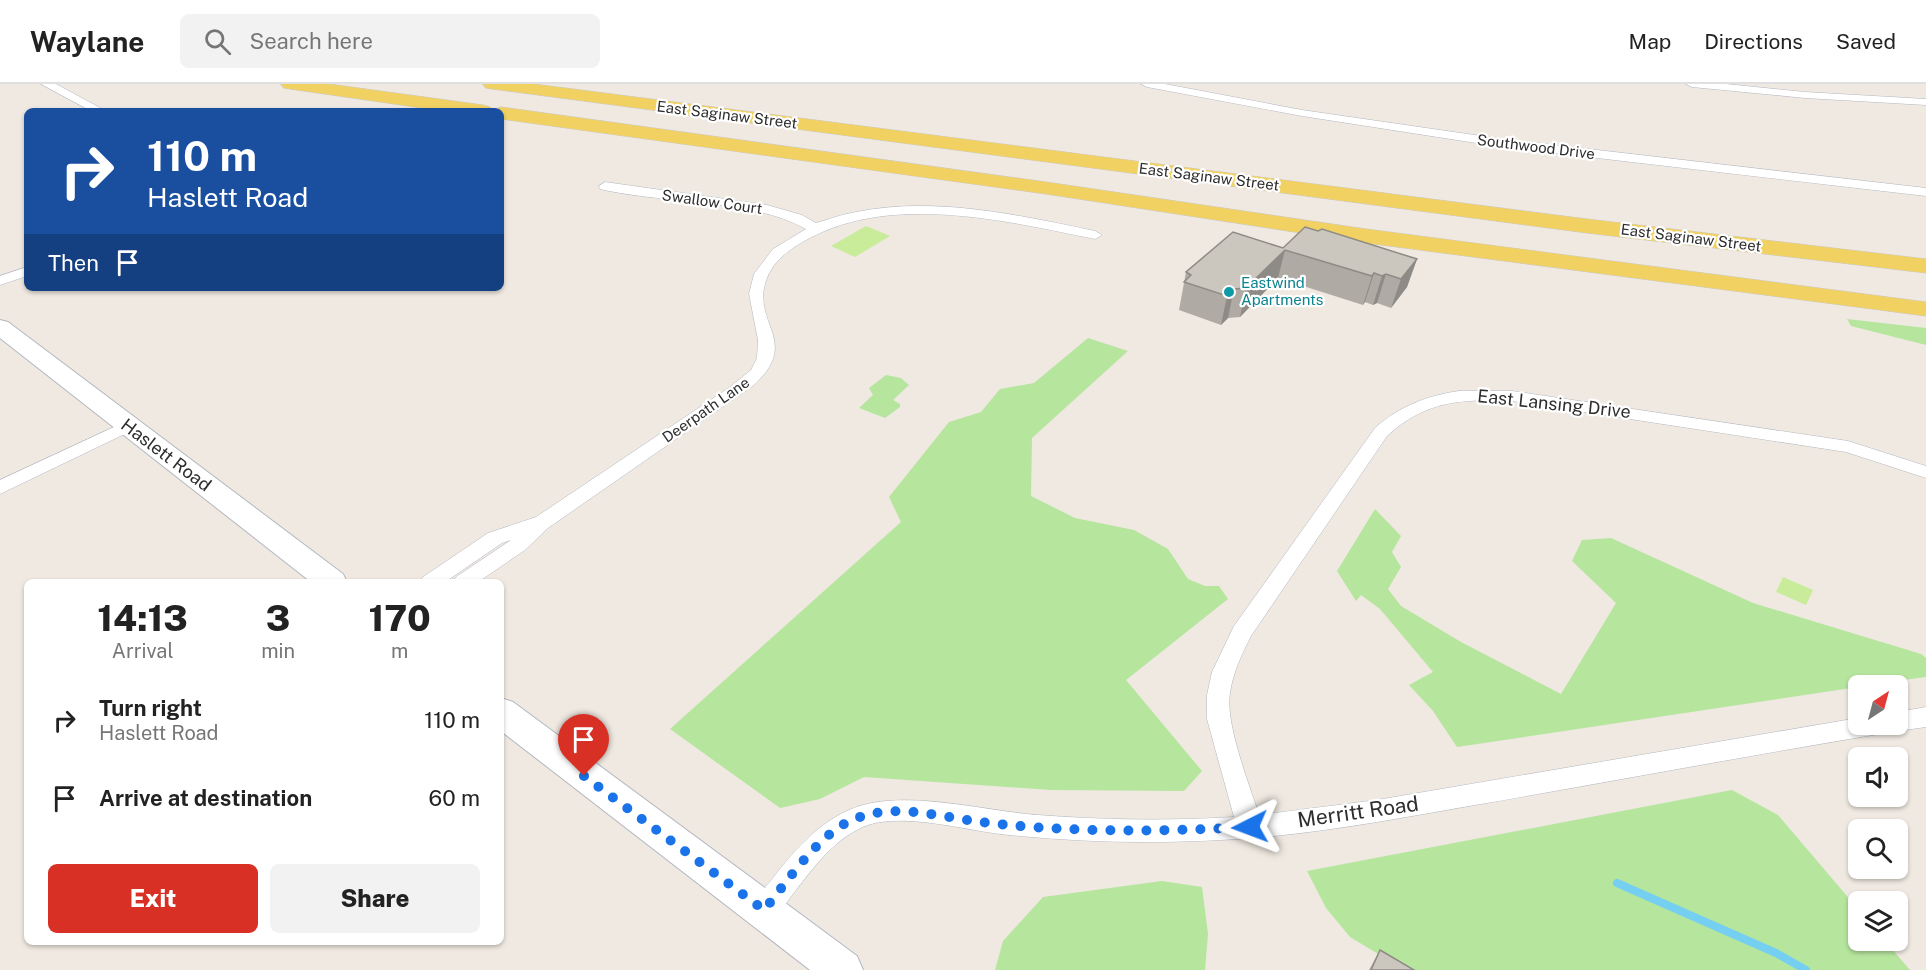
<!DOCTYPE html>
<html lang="en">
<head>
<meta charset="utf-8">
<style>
	body { margin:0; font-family:"Public Sans",sans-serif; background:#f2f2f2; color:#222; height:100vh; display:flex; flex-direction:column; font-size:22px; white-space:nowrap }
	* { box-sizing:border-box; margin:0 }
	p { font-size:20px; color:#767676 }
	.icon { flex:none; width:33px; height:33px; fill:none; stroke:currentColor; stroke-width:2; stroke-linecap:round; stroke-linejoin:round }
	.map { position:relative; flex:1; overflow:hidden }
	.side { position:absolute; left:24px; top:495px; width:480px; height:366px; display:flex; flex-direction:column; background:#fff; border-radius:9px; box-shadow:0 2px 4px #0004 }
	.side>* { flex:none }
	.top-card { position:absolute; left:24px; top:24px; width:480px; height:183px; border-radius:9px; box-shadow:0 2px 4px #0004; background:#1a4fa0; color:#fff; overflow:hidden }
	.needle { width:39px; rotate:36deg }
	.buttons { position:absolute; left:1848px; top:591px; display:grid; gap:12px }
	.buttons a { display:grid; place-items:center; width:60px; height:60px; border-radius:9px; background:#fff; box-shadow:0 2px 4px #0004; font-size:30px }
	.pin { position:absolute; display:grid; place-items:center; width:51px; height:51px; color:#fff; margin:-62px -26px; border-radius:50% 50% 50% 0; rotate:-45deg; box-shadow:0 0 6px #0007 }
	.pin .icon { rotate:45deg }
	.me { position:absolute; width:66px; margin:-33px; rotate:267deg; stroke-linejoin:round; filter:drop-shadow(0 0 4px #0008) }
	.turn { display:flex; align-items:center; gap:21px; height:126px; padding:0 24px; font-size:27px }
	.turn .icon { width:78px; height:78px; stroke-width:2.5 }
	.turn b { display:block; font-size:42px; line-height:51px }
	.then { display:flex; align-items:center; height:57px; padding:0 24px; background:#0003; gap:12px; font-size:22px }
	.eta { display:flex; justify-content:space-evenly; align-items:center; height:102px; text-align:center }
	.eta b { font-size:36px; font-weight:800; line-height:42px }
	.cta { display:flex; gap:12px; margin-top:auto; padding:12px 24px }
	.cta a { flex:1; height:69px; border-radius:9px; background:#d93025; color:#fff; font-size:24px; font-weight:800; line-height:69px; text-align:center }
	.cta a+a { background:#f2f2f2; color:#222 }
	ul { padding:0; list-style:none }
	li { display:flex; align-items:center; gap:18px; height:78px; padding:0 24px }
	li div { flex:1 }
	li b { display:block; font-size:22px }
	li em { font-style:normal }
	header { display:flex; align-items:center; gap:36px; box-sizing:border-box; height:84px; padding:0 30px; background:#fff; border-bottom:2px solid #e0e0e0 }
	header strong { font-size:28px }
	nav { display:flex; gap:33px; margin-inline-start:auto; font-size:21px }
	.search { width:420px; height:54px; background:#f2f2f2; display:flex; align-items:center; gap:15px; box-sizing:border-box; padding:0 21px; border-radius:9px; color:#767676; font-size:22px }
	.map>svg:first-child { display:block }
	.green { fill:#b6e59e }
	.pitch { fill:#c9ec9a }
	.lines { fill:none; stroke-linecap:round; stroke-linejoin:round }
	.stream { stroke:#75cff0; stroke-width:8 }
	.minor-casing { stroke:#b4b7c1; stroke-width:1 }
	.secondary-casing { stroke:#b4b7c1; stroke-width:2 }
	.primary-casing { stroke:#c9c9c9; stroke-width:1 }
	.minor { fill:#fff; fill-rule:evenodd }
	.secondary { fill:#fff; fill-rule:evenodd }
	.primary { fill:#f2d163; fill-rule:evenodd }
	.wall { fill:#afaba4 }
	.shaded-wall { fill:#8e8b86 }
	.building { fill:#cbc7bf; stroke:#8e8b86; stroke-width:1.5 }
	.route { stroke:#1a73e8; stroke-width:10; stroke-dasharray:0 18 }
	.culture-dot { fill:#0f9aa8; stroke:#fff; stroke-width:2 }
	.labels { text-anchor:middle; stroke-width:4.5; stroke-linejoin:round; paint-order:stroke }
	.far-street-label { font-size:15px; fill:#2e2e2e; stroke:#fff }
	.far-culture-label { font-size:15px; fill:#0d838f; stroke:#fff; text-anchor:start }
	.street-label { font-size:18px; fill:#2e2e2e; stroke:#fff }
	.near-street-label { font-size:21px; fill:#2e2e2e; stroke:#fff }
</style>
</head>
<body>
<header>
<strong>Waylane</strong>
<div class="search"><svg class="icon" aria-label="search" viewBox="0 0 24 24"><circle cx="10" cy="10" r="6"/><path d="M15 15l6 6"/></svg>Search here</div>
<nav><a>Map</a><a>Directions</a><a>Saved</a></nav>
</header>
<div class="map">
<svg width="1926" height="886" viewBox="0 0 1926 886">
	<rect width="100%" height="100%" fill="#efe9e1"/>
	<!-- green -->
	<g class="green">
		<polygon points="1847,235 1926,244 1926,261 1851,242"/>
		<polygon points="1088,254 1128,267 1032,354 1031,412 1075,434 1134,446 1168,465 1188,495 1205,502 1219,502 1228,515 1126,596 1202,687 1184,707 1051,706 864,693 820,715 780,724 670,645 901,438 889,413 949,338 981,328 1000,305 1034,299"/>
		<polygon points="886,291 901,294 909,301 893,316 900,320 900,323 885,334 859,324 873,311 869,304"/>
		<polygon points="1375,425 1401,452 1392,468 1401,483 1388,505 1401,522 1461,558 1561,610 1616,519 1572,477 1582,456 1611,454 1753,519 1921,570 1926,574 1926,593 1858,602 1858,603 1457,663 1433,627 1409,601 1433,588 1380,525 1361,511 1356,517 1337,487"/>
		<polygon points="1732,706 1778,731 1858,825 1858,856 1885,857 1910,886 1405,886 1350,853 1326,824 1307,787"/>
		<polygon points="1162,797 1202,803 1208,850 1205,886 995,886 1003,857 1043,813"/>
	</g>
	<!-- pitch -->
	<g class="pitch">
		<polygon points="866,142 890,152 855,173 831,162"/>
		<polygon points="1783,493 1813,506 1806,521 1776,508"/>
	</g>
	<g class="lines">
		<!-- stream -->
		<polyline class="stream" points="1617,799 1776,869 1806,886"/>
		<defs>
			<g id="minor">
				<polygon points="41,0 56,0 106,27 91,27"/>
				<polygon points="1141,0 1165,0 1302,26 1502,55 1926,104 1926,112 1502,63 1302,32 1147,3"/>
				<polygon points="1686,0 1726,0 1805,8 1926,15 1926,21 1805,14 1692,3"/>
				<path d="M605 98 767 121 802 131 816 139C830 135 843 130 856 128 935 112 1018 131 1095 147L1102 151 1095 155C1006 137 892 109 808 155 789 165 771 178 765 200 754 241 800 258 754 301L548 444 525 466 478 498H453L456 493 511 456 502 459 445 498H420L423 493 488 449 536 433 730 303 751 286 757 274 758 256 749 210 754 190 773 165 806 145C751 114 663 120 600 105L599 102Z"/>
				<polygon points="27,183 27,192 0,201 0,192"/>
				<path d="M1459 307H1512L1848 357 1926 382V394L1846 368 1512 317C1462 315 1426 316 1387 352L1251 552C1242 570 1233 588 1230 609 1225 640 1249 699 1259 731L1377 716 1858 634V640H1898V628L1926 623V643L1898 647 1889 643 1887 647 1879 650C1746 672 1614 697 1481 720 1394 735 1308 752 1220 756 1150 760 1079 758 1009 751 968 747 916 731 875 739 841 747 816 780 796 806 786 818 779 833 764 839L755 835 751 826 755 817C782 783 808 744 849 726 899 703 983 727 1038 731 1103 736 1169 737 1234 733L1207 635V611L1212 588 1234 542 1375 344C1400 322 1426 312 1459 307Z"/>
				<polygon points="127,337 133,338 136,342 133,346 0,410 0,396"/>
			</g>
			<g id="secondary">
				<polygon points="0,236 8,238 343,490 347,498 311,498 0,254"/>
				<polygon points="501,614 513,618 857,872 863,886 810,886 501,647"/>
			</g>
			<g id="primary">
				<polygon points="281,0 329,0 483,21 490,23 492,27 443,27 290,5 284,4"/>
				<polygon points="483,0 534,0 1587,135 1926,175 1926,189 1587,149 492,5 486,4"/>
				<polygon points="501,23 1046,98 1366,145 1926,218 1926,232 1366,159 1046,110 501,35 501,27 493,27"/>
			</g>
		</defs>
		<!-- minor casing -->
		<use href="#minor" class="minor-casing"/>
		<!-- secondary casing -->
		<use href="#secondary" class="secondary-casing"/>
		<!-- primary casing -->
		<use href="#primary" class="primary-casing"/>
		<!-- minor -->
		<use href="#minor" class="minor"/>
		<!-- secondary -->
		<use href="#secondary" class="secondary"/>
		<!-- primary -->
		<use href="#primary" class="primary"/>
	</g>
	<!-- wall -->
	<g class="wall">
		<polygon points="1283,164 1417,175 1407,203 1391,224 1377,219 1373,221 1365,218 1363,221 1278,194 1240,233 1228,234 1221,241 1179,226 1186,188"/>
		<polygon points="1380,866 1414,886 1369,886"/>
	</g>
	<!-- shaded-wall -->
	<g class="shaded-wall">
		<polygon points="1285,166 1278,194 1240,233 1246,204"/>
		<polygon points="1417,175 1407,203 1391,224 1401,195"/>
		<polygon points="1374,189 1365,218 1363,221 1372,192"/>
		<polygon points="1386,190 1377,219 1373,221 1382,192"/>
		<polygon points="1234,205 1228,234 1221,241 1227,212"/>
	</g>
	<!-- building -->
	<g class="building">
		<polygon points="1305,143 1318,147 1322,145 1417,175 1401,195 1386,190 1382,192 1374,189 1372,192 1285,166 1246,204 1234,205 1227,212 1184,198 1191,191 1186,188 1233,148 1283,164"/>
		<polygon points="1380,866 1414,886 1371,886"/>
	</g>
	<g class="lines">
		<!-- route -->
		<path class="route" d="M584 692 764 826C787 798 816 754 848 738 887 718 933 731 973 737 1005 741 1037 744 1068 745 1129 748 1190 746 1250 743"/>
	</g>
	<!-- markers -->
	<circle class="culture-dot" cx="1229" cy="208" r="6"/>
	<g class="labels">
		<!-- far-street labels -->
		<g class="far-street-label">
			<text transform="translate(727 31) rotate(7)" y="5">East Saginaw Street</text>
			<text transform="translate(1536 63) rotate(7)" y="5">Southwood Drive</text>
			<text transform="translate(1209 93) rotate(7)" y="5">East Saginaw Street</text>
			<text transform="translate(712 118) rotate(8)" y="5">Swallow Court</text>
			<text transform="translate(1691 154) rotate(7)" y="5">East Saginaw Street</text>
			<text transform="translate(706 326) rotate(-35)" y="5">Deerpath Lane</text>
		</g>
		<!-- far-culture labels -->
		<g class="far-culture-label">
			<text x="1241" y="204">Eastwind<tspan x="1241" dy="17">Apartments</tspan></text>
		</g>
		<!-- street labels -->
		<g class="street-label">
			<text transform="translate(1554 320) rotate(6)" y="6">East Lansing Drive</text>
			<text transform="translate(166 371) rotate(37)" y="6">Haslett Road</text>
		</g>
		<!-- near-street labels -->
		<g class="near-street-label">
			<text transform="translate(1358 728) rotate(-8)" y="7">Merritt Road</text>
		</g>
	</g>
</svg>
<div class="buttons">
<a><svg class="needle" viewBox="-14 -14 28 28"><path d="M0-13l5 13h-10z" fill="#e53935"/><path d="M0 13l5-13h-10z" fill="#767676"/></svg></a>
<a><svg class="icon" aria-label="sound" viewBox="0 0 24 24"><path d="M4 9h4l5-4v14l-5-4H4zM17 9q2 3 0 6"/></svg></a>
<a><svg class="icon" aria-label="search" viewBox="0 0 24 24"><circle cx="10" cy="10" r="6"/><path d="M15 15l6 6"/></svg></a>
<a><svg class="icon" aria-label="layers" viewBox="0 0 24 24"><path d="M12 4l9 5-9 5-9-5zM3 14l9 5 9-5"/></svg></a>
</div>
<div class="pin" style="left:584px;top:692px;background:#d93025"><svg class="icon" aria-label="arrive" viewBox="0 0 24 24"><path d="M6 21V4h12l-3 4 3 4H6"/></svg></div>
<svg class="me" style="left:1250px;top:743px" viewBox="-20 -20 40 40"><path d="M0-17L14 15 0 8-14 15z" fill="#1a73e8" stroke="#fff" stroke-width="4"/></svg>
<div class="top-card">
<div class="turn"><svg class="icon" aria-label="right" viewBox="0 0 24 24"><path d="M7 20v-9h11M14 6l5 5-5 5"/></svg><div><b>110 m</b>Haslett Road</div></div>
<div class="then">Then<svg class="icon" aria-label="arrive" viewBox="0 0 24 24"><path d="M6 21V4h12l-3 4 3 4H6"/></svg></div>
</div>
<section class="side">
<div class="eta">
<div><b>14:13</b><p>Arrival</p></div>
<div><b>3</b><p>min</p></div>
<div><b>170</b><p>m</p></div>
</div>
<ul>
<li><svg class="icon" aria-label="right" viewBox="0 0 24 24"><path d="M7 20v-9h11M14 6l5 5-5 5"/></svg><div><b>Turn right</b><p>Haslett Road</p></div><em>110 m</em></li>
<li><svg class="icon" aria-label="arrive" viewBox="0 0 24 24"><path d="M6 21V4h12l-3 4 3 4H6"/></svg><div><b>Arrive at destination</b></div><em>60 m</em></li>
</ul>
<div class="cta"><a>Exit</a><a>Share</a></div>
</section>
</div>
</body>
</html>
